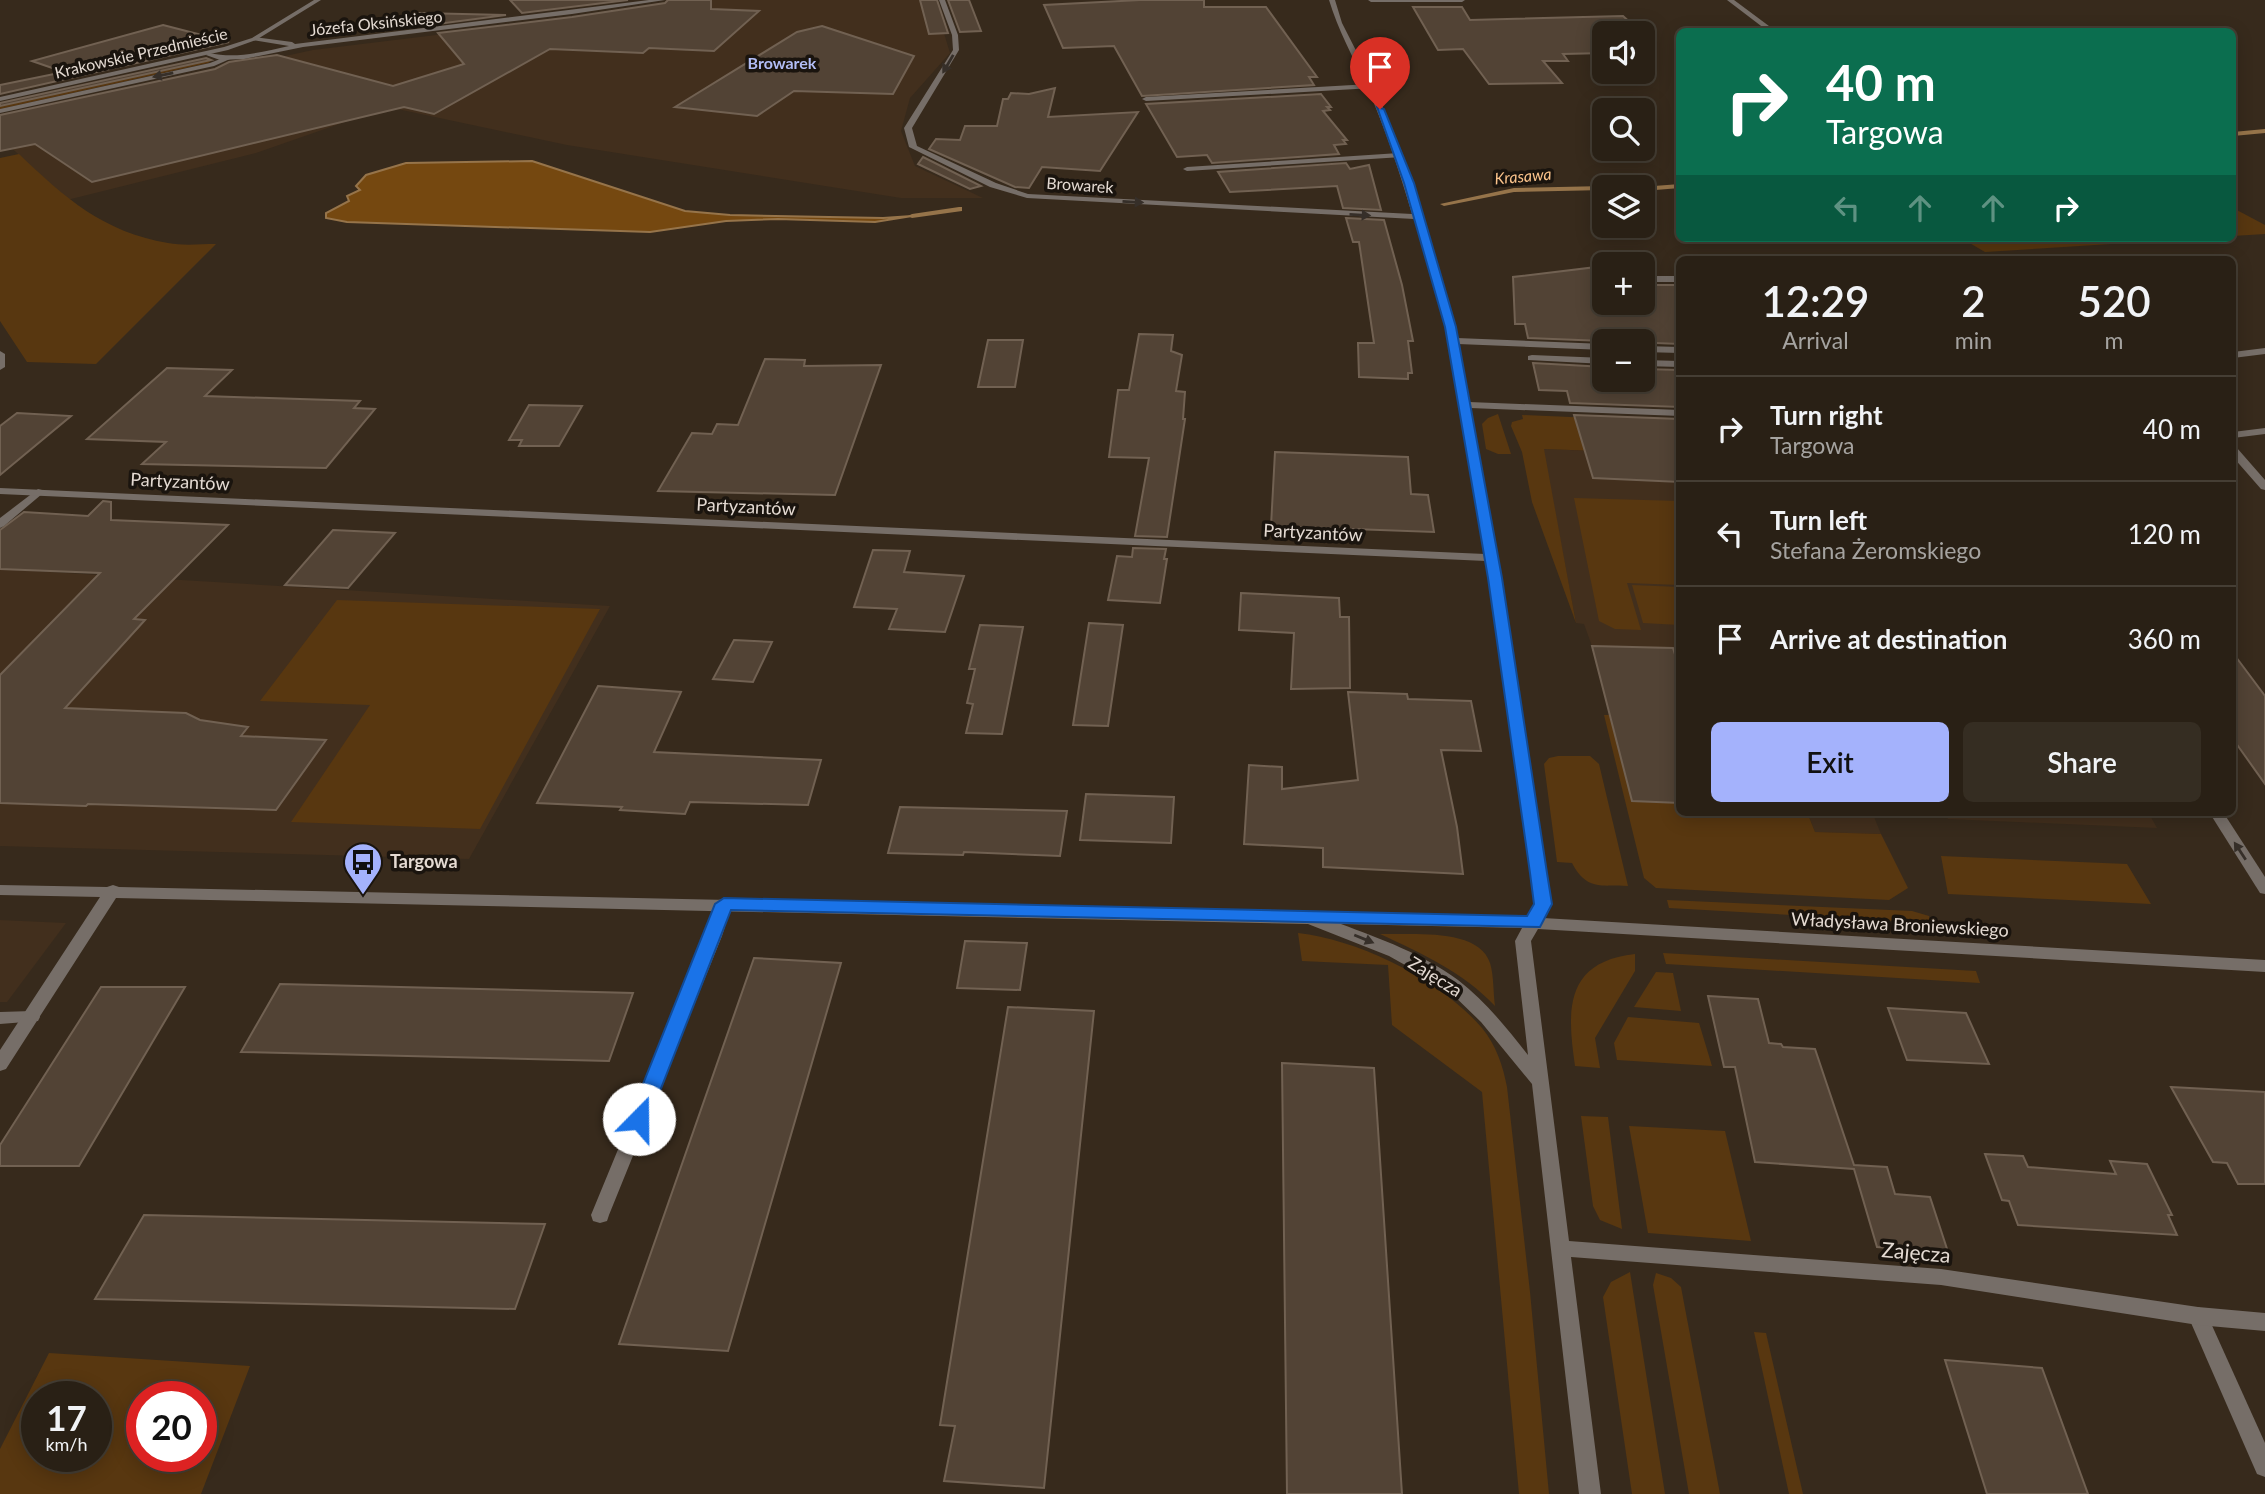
<!DOCTYPE html>
<html lang="en">
<head>
<meta charset="utf-8">
<style>
	body { margin:0; font-family:Lato,sans-serif; background:#352d22; color:#f1f3f6; height:100vh; display:flex; flex-direction:column; font-size:26px; white-space:nowrap }
	* { box-sizing:border-box; margin:0 }
	p { font-size:23px; color:#a5a3a0 }
	.icon { flex:none; width:38px; height:38px; fill:none; stroke:currentColor; stroke-width:2; stroke-linecap:round; stroke-linejoin:round }
	.map { position:relative; flex:1; overflow:hidden }
	.details { position:absolute; left:1676px; top:256px; width:560px; height:560px; display:flex; flex-direction:column; background:#292015; border-radius:10px; box-shadow:0 4px 18px #0003,0 0 0 2px #453e34 }
	.details>* { flex:none }
	.hud { position:absolute; left:1676px; top:28px; width:560px; height:214px; border-radius:10px; box-shadow:0 4px 18px #0003,0 0 0 2px #453e34; background:#0b6e4f; color:#fff; overflow:hidden }
	.tools { position:absolute; left:1592px; top:21px; display:grid; gap:14px }
	.tools a { display:grid; place-items:center; width:63px; height:63px; border-radius:10px; background:#292015; box-shadow:0 4px 18px #0003,0 0 0 2px #453e34; font-size:35px }
	.speed { position:absolute; left:21px; top:1381px; display:flex; gap:14px; font-size:35px; font-weight:700; text-align:center }
	.speed>* { display:grid; place-content:center; width:91px; height:91px; border-radius:50%; background:#292015; box-shadow:0 4px 18px #0003,0 0 0 2px #453e34; line-height:1 }
	.speed small { font-size:18px; font-weight:400 }
	.speed .limit { border:10px solid #d22; background:#fff; color:#111 }
	.pin { position:absolute; display:grid; place-items:center; width:60px; height:60px; color:#fff; margin:-72px -30px; border-radius:50% 50% 50% 0; rotate:-45deg; box-shadow:0 0 7px #0007 }
	.pin .icon { rotate:45deg }
	.me { position:absolute; width:77px; margin:-38px; rotate:22deg; stroke-linejoin:round; filter:drop-shadow(0 0 5px #0008) }
	.turn { display:flex; align-items:center; gap:24px; height:147px; padding:0 35px; font-size:32px }
	.turn .icon { width:91px; height:91px; stroke-width:2.5 }
	.turn b { display:block; font-size:49px; line-height:60px }
	.lanes { display:flex; align-items:center; height:66px; padding:0 35px; background:#0003; justify-content:center; gap:35px; direction:ltr }
	.lanes .off { opacity:.35 }
	.eta { display:flex; justify-content:space-evenly; align-items:center; height:119px; text-align:center }
	.eta b { font-size:42px; font-weight:600; line-height:49px }
	.button { display:flex; gap:14px; margin-top:auto; padding:14px 35px }
	.button a { flex:1; height:80px; border-radius:10px; background:#a4b2fc; color:#111; font-size:28px; font-weight:600; line-height:80px; text-align:center }
	.button a+a { background:#352d22; color:#f1f3f6 }
	ul { padding:0; list-style:none }
	li { display:flex; align-items:center; gap:21px; height:105px; padding:0 35px; border-top:2px solid #453e34 }
	li div { flex:1 }
	li b { display:block; font-size:26px }
	li em { font-style:normal }
	.map>svg:first-child { display:block }
	.built { fill:#422f1d }
	.green { fill:#583710; fill-rule:evenodd }
	.water { fill:#754810; stroke:#96744a; stroke-width:2 }
	.lines { fill:none; stroke-linecap:round; stroke-linejoin:round }
	.stream { fill:#96744a; fill-rule:evenodd }
	.building { fill:#524335; stroke:#716152; stroke-width:2 }
	.service { fill:#766e68; fill-rule:evenodd }
	.minor { fill:#766e68; fill-rule:evenodd }
	.tertiary { fill:#766e68; fill-rule:evenodd }
	.oneway { fill:#362f29 }
	.route { fill:#1a73e8; stroke:#114b97; stroke-width:2 }
	.labels { text-anchor:middle; stroke-width:7; stroke-linejoin:round; paint-order:stroke }
	.far-street-label { font-size:16px; fill:#e4dad2; stroke:#1a140e }
	.far-neighbourhood-label { font-size:16px; font-weight:bold; fill:#b2bdf5; stroke:#1a140e }
	.far-water-label { font-size:16px; font-style:italic; fill:#fbc38b; stroke:#1a140e }
	.street-label { font-size:18px; fill:#e4dad2; stroke:#1a140e }
	.poi-label { font-size:18px; font-weight:bold; fill:#e4dad2; stroke:#1a140e; text-anchor:start }
	.near-street-label { font-size:21px; fill:#e4dad2; stroke:#1a140e }
</style>
</head>
<body>
<div class="map">
<svg width="2265" height="1494" viewBox="0 0 2265 1494">
	<rect width="100%" height="100%" fill="#372a1c"/>
	<!-- built -->
	<g class="built">
		<polygon points="688,0 934,0 950,53 910,98 901,131 915,166 983,198 901,198 567,145 388,107 256,153 67,200 0,137 0,118 313,50 568,19"/>
		<polygon points="1543,449 1680,454 1680,803 1632,801 1592,646 1584,624 1576,623"/>
		<polygon points="0,569 593,605 610,606 469,859 0,846"/>
		<polygon points="1807,812 1872,812 1881,834 1815,832"/>
		<polygon points="1944,812 2148,812 2157,828 1948,819"/>
		<polygon points="0,920 66,923 7,1002 0,1002"/>
	</g>
	<!-- green -->
	<g class="green">
		<polygon points="209,60 211,61 208,63 0,109 0,103"/>
		<path d="M19 154C65 198 103 232 168 243 183 246 200 244 216 244L96 364 27 362 0 321V158Z"/>
		<polygon points="2233,208 2265,225 2265,234 2233,236"/>
		<polygon points="1961,238 2206,238 1985,252"/>
		<polygon points="1498,414 1511,454 1498,454 1486,449 1482,424 1488,418"/>
		<polygon points="1522,415 1662,421 1680,454 1544,449 1576,623 1532,502 1522,452 1511,426 1512,422 1523,419"/>
		<polygon points="1574,498 1680,501 1680,585 1627,583 1641,630 1615,629 1599,621"/>
		<polygon points="1632,585 1680,587 1680,625 1643,623"/>
		<polygon points="337,600 600,609 480,829 291,822 370,705 260,701"/>
		<polygon points="1604,715 1610,715 1680,803 1680,812 1807,812 1815,832 1881,834 1908,888 1889,900 1656,888 1644,878"/>
		<path d="M1558 756H1590L1599 764 1628 886C1600 885 1586 890 1572 863L1557 862 1544 764 1549 758Z"/>
		<polygon points="1941,856 2127,864 2151,904 1948,894"/>
		<polygon points="1667,900 1912,911 1929,916 1931,923 1669,908"/>
		<path d="M1298 933C1360 940 1441 980 1482 1028 1496 1045 1503 1066 1507 1087L1530 1292 1549 1494H1519L1482 1092 1392 1025 1388 965 1302 961Z"/>
		<path d="M1380 934C1409 935 1479 927 1490 963 1494 976 1493 992 1495 1006 1463 972 1421 953 1380 934Z"/>
		<polygon points="1663,953 1976,971 1980,983 1666,964"/>
		<path d="M1635 954V971L1595 1038 1600 1068 1575 1066C1567 1011 1564 962 1635 954Z"/>
		<polygon points="1656,972 1673,973 1681,1011 1634,1007"/>
		<polygon points="1628,1017 1699,1023 1712,1066 1617,1060 1614,1043"/>
		<polygon points="1581,1116 1608,1117 1622,1229 1600,1220 1593,1206"/>
		<polygon points="1629,1126 1725,1131 1751,1241 1648,1233"/>
		<polygon points="1630,1272 1665,1494 1632,1494 1603,1297 1611,1282"/>
		<polygon points="1656,1273 1671,1278 1681,1287 1720,1494 1689,1494 1653,1285"/>
		<polygon points="1754,1332 1766,1333 1803,1494 1789,1494"/>
		<path d="M49 1353 250 1366 201 1494H0V1449ZM37 1396H96V1456H37ZM142 1396H201V1456H142Z"/>
	</g>
	<!-- water -->
	<polygon class="water" points="532,161 685,211 730,215 883,218 912,216 875,222 778,219 726,221 650,232 347,222 326,218 326,213 349,201 347,196 360,190 356,186 366,175 406,163"/>
	<g class="lines">
		<!-- stream -->
		<g class="stream">
			<polygon points="2265,129 2265,133 2233,136 2233,132"/>
			<polygon points="1680,184 1680,188 1643,191 1643,187 1641,187"/>
			<polygon points="1605,186 1608,187 1605,187 1605,190 1514,192 1444,206 1440,204 1514,188"/>
			<polygon points="959,207 962,207 962,211 912,218 908,216 912,214"/>
		</g>
	</g>
	<!-- building -->
	<g class="building">
		<polygon points="510,0 628,0 522,13"/>
		<polygon points="668,0 711,0 711,9 759,11 714,51 649,48 643,53 550,49 434,114 404,107 92,182 35,144 0,151 0,115 215,69 229,62 277,55 393,86 464,64 438,33 572,17 665,3"/>
		<polygon points="920,0 937,0 948,33 929,34"/>
		<polygon points="948,0 969,0 981,31 960,32"/>
		<polygon points="1140,0 1204,0 1204,7 1266,7 1317,77 1309,77 1314,85 1142,96 1114,46 1063,48 1044,5"/>
		<polygon points="1413,7 1462,7 1470,20 1623,16 1642,33 1605,33 1605,53 1563,54 1568,61 1543,61 1562,83 1489,84 1463,49 1438,50"/>
		<polygon points="420,13 506,15 430,25"/>
		<polygon points="163,25 229,42 0,94 0,85 64,72 32,61"/>
		<polygon points="822,26 914,56 893,94 794,91 757,116 675,107 797,32"/>
		<polygon points="206,58 211,60 0,106 0,103"/>
		<polygon points="1055,88 1048,117 1138,112 1100,171 1042,167 1029,188 1015,187 929,149 936,139 960,140 965,126 997,126 1003,99 1008,99 1011,93 1029,94"/>
		<polygon points="1321,94 1331,107 1327,107 1330,110 1323,111 1347,140 1343,140 1346,144 1334,145 1339,154 1212,163 1207,155 1177,157 1146,104"/>
		<polygon points="923,157 981,186 970,189 918,164"/>
		<polygon points="1346,163 1350,169 1369,165 1381,210 1343,208 1337,186 1230,192 1218,172"/>
		<polygon points="1346,218 1384,220 1402,285 1413,341 1408,341 1412,373 1408,373 1408,379 1359,377 1358,343 1374,343 1359,242 1353,242"/>
		<polygon points="1605,266 1605,303 1643,303 1643,285 1680,285 1680,344 1528,338 1525,324 1515,324 1513,277"/>
		<polygon points="1139,334 1173,335 1171,351 1182,355 1176,391 1185,392 1183,419 1185,419 1167,537 1135,536 1149,458 1109,457 1118,390 1129,390"/>
		<polygon points="988,340 1023,340 1015,387 978,387"/>
		<polygon points="765,359 805,360 804,366 881,365 835,495 658,491 692,433 712,434 717,424 738,425"/>
		<polygon points="1533,363 1605,367 1605,380 1643,380 1643,369 1680,370 1680,407 1570,403 1567,391 1539,390"/>
		<polygon points="167,368 232,370 205,396 360,401 354,408 375,409 326,468 142,464 166,442 87,439"/>
		<polygon points="529,405 582,406 559,446 519,446 522,440 509,440"/>
		<polygon points="17,413 71,416 0,475 0,426"/>
		<polygon points="1574,415 1680,419 1680,482 1593,478"/>
		<polygon points="1275,452 1408,457 1411,494 1428,495 1434,532 1271,526"/>
		<polygon points="103,501 111,502 111,520 228,525 134,619 145,620 65,708 186,713 200,720 248,727 241,736 326,740 276,810 88,804 86,806 0,803 0,675 100,573 0,569 0,530 24,512 88,516"/>
		<polygon points="333,530 395,533 348,588 285,585"/>
		<polygon points="1133,548 1166,549 1164,559 1167,559 1160,603 1108,600 1117,556 1132,557"/>
		<polygon points="873,550 910,551 904,572 964,576 945,632 889,629 897,609 854,607"/>
		<polygon points="1241,593 1339,598 1340,617 1349,617 1350,688 1291,689 1294,633 1239,630"/>
		<polygon points="1089,623 1123,625 1108,726 1073,725"/>
		<polygon points="980,625 1023,627 1002,734 966,733 973,704 967,703 975,669 969,669"/>
		<polygon points="734,640 772,642 753,682 713,679"/>
		<polygon points="1592,646 1673,648 1680,671 1680,803 1632,801"/>
		<polygon points="2233,653 2265,696 2265,784 2233,739"/>
		<polygon points="598,686 681,692 654,752 821,760 808,805 690,802 685,814 620,810 622,807 537,803"/>
		<polygon points="1348,692 1407,694 1408,699 1471,701 1481,751 1441,750 1457,827 1463,874 1323,867 1323,848 1244,844 1249,765 1282,767 1282,789 1358,780"/>
		<polygon points="1086,794 1174,797 1171,843 1080,840"/>
		<polygon points="900,807 1067,811 1060,856 964,852 963,855 888,853"/>
		<polygon points="965,941 1027,943 1020,990 957,988"/>
		<polygon points="754,958 841,963 728,1351 619,1344"/>
		<polygon points="280,984 633,993 609,1061 241,1052"/>
		<polygon points="101,987 185,987 79,1166 0,1166 0,1145"/>
		<polygon points="1708,996 1758,999 1769,1043 1781,1044 1783,1047 1815,1049 1854,1165 1887,1167 1895,1194 1930,1197 1948,1252 1877,1247 1854,1169 1755,1162 1735,1067 1724,1067"/>
		<polygon points="1008,1007 1094,1011 1044,1488 944,1481 955,1426 940,1425"/>
		<polygon points="1888,1008 1966,1013 1989,1064 1907,1060"/>
		<polygon points="1282,1063 1374,1068 1402,1494 1287,1494"/>
		<polygon points="2171,1087 2265,1092 2265,1184 2238,1184 2227,1163 2213,1162"/>
		<polygon points="1985,1154 2023,1156 2028,1167 2116,1174 2110,1161 2147,1164 2172,1215 2168,1215 2177,1235 2018,1225 2009,1201 2002,1200"/>
		<polygon points="144,1215 545,1224 515,1309 95,1299"/>
		<polygon points="1945,1360 2042,1368 2088,1494 1987,1494"/>
	</g>
	<g class="lines">
		<!-- service -->
		<g class="service">
			<polygon points="1727,0 1734,0 1777,32 1769,32"/>
			<polygon points="228,56 230,59 214,66 0,113 0,109 210,63"/>
			<polygon points="1370,84 1373,88 1146,101 1142,99 1146,97"/>
			<polygon points="1399,153 1402,153 1402,157 1187,171 1183,169 1187,167"/>
			<rect x="1643" y="276" width="37" height="6"/>
			<polygon points="1532,355 1605,358 1605,364 1528,360 1528,356"/>
			<polygon points="1643,360 1680,361 1680,367 1643,366"/>
			<polygon points="38,489 42,490 42,494 4,526 0,528 0,518"/>
			<polygon points="724,899 730,900 732,904 722,936 609,1215 607,1221 600,1223 593,1221 591,1215 706,936 716,904 718,900"/>
			<polygon points="32,1011 38,1013 40,1017 38,1021 0,1024 0,1012"/>
			<polygon points="2198,1307 2205,1310 2265,1443 2265,1477 2257,1474 2188,1316 2191,1310"/>
		</g>
		<!-- minor -->
		<g class="minor">
			<path d="M649 0H665L572 14 303 47 244 59 220 60 206 55 209 53C237 59 262 52 289 46L252 40 254 37 292 42 295 44Z"/>
			<path d="M939 0H945L958 35 959 50 912 128 917 146 996 183 1028 194 1412 214C1399 170 1385 127 1366 85 1353 57 1338 30 1329 0H1335L1342 23 1374 86 1403 155 1457 338 1605 344V350L1458 344 1469 402 1680 410V416L1470 408 1501 578 1551 904 1543 918 2265 960V972L1538 929 1531 941 1569 1241 1941 1269 2198 1307 2265 1313V1331L2198 1325 1941 1285 1571 1257 1601 1494H1579L1532 1084 1481 1022 1446 988 1389 956 1308 924 116 898 6 1069 0 1071V1050L100 897 0 895V885L107 887 113 885 119 887 1528 917 1535 904 1486 561 0 494V488L1485 554 1445 327 1414 219 1027 198 990 187 909 147 904 128 953 50 952 35ZM1341 924 1522 928 1515 941 1528 1055C1507 1028 1485 1001 1458 980 1423 954 1381 939 1341 924Z"/>
			<polygon points="1368,0 1465,0 1462,2 1371,2"/>
			<polygon points="1643,346 1680,347 1680,353 1643,352"/>
			<polygon points="2265,348 2265,354 2233,358 2233,352"/>
			<polygon points="0,351 5,354 5,367 0,370"/>
			<polygon points="2265,428 2265,434 2233,438 2233,432"/>
			<polygon points="2233,447 2237,448 2265,480 2265,490 2261,489 2233,457"/>
			<polygon points="2209,812 2223,812 2265,877 2265,894 2260,893"/>
		</g>
		<!-- tertiary -->
		<polygon class="tertiary" points="314,0 321,0 256,40 228,50 0,101 0,97 224,47 252,38"/>
	</g>
	<!-- one-way arrows -->
	<defs><path id="oneway-solid" d="M-6-.8H1V-3.2L6.5 0L1 3.2V.8H-6Z" transform="scale(1.75)"/></defs>
	<g class="oneway">
		<use href="#oneway-solid" transform="translate(948 64) rotate(120)"/>
		<use href="#oneway-solid" transform="translate(163 75) rotate(168)"/>
		<use href="#oneway-solid" transform="translate(1133 202) rotate(3)"/>
		<use href="#oneway-solid" transform="translate(1360 215) rotate(3)"/>
		<use href="#oneway-solid" transform="translate(2240 851) rotate(-123)"/>
		<use href="#oneway-solid" transform="translate(1364 939) rotate(22)"/>
	</g>
	<!-- route -->
	<polygon class="route" points="1377,107 1384,109 1414,183 1456,327 1502,578 1547,873 1552,904 1540,927 731,910 649,1119 646,1125 639,1127 632,1125 629,1119 715,904 724,898 1527,916 1534,904 1530,873 1488,578 1445,327 1404,183"/>
	<!-- icons -->
	<defs>
		<symbol id="bus-pin" viewBox="-11 -11 22 30"><path d="M0 17L-7.5 6A9.5 9.5 0 1 1 7.5 6Z" fill="#a4b2fc" stroke="#1a140e"/><path d="M-5-6H5V4H4V6H2V4H-2V6H-4V4H-5ZM-3.5-4V0h7V-4ZM-3.5 1.2v1.5H-2V1.2ZM2 1.2v1.5H3.5V1.2Z" fill="#111"/></symbol>
	</defs>
	<g fill-rule="evenodd">
		<use href="#bus-pin" x="341" y="840" width="44" height="60"/>
	</g>
	<g class="labels">
		<!-- far-street labels -->
		<g class="far-street-label">
			<text transform="translate(376 23) rotate(-6)" y="6">Józefa Oksińskiego</text>
			<text transform="translate(141 53) rotate(-13)" y="6">Krakowskie Przedmieście</text>
			<text transform="translate(1080 185) rotate(4)" y="6">Browarek</text>
		</g>
		<!-- far-neighbourhood labels -->
		<g class="far-neighbourhood-label">
			<text x="782" y="69">Browarek</text>
		</g>
		<!-- far-water labels -->
		<g class="far-water-label">
			<text transform="translate(1523 176) rotate(-5)" y="6">Krasawa</text>
		</g>
		<!-- street labels -->
		<g class="street-label">
			<text transform="translate(180 482) rotate(3)" y="6">Partyzantów</text>
			<text transform="translate(746 507) rotate(3)" y="6">Partyzantów</text>
			<text transform="translate(1313 533) rotate(3)" y="6">Partyzantów</text>
			<text transform="translate(1900 925) rotate(3)" y="6">Władysława Broniewskiego</text>
			<text transform="translate(1435 977) rotate(32)" y="6">Zajęcza</text>
		</g>
		<!-- poi labels -->
		<g class="poi-label">
			<text x="390" y="868">Targowa</text>
		</g>
		<!-- near-street labels -->
		<g class="near-street-label">
			<text transform="translate(1916 1253) rotate(5)" y="7">Zajęcza</text>
		</g>
	</g>
</svg>
<div class="tools">
<a><svg class="icon" aria-label="sound" viewBox="0 0 24 24"><path d="M4 9h4l5-4v14l-5-4H4zM17 9q2 3 0 6"/></svg></a>
<a><svg class="icon" aria-label="search" viewBox="0 0 24 24"><circle cx="10" cy="10" r="6"/><path d="M15 15l6 6"/></svg></a>
<a><svg class="icon" aria-label="layers" viewBox="0 0 24 24"><path d="M12 4l9 5-9 5-9-5zM3 14l9 5 9-5"/></svg></a>
<a>+</a>
<a>−</a>
</div>
<div class="speed"><div>17<small>km/h</small></div><div class="limit">20</div></div>
<div class="pin" style="left:1380px;top:109px;background:#d93025"><svg class="icon" aria-label="arrive" viewBox="0 0 24 24"><path d="M6 21V4h12l-3 4 3 4H6"/></svg></div>
<svg class="me" style="left:639px;top:1119px" viewBox="-20 -20 40 40"><circle r="19" fill="#fff"/><path d="M0-13L10 11 0 6-10 11z" fill="#1a73e8"/></svg>
<div class="hud">
<div class="turn"><svg class="icon" aria-label="right" viewBox="0 0 24 24"><path d="M7 20v-9h11M14 6l5 5-5 5"/></svg><div><b>40 m</b>Targowa</div></div>
<div class="lanes"><svg class="icon off" aria-label="left" viewBox="0 0 24 24"><path d="M17 20v-9H6M10 6l-5 5 5 5"/></svg><svg class="icon off" aria-label="ahead" viewBox="0 0 24 24"><path d="M12 20V5M6 11l6-6 6 6"/></svg><svg class="icon off" aria-label="ahead" viewBox="0 0 24 24"><path d="M12 20V5M6 11l6-6 6 6"/></svg><svg class="icon" aria-label="right" viewBox="0 0 24 24"><path d="M7 20v-9h11M14 6l5 5-5 5"/></svg></div>
</div>
<section class="details">
<div class="eta">
<div><b>12:29</b><p>Arrival</p></div>
<div><b>2</b><p>min</p></div>
<div><b>520</b><p>m</p></div>
</div>
<ul>
<li><svg class="icon" aria-label="right" viewBox="0 0 24 24"><path d="M7 20v-9h11M14 6l5 5-5 5"/></svg><div><b>Turn right</b><p>Targowa</p></div><em>40 m</em></li>
<li><svg class="icon" aria-label="left" viewBox="0 0 24 24"><path d="M17 20v-9H6M10 6l-5 5 5 5"/></svg><div><b>Turn left</b><p>Stefana Żeromskiego</p></div><em>120 m</em></li>
<li><svg class="icon" aria-label="arrive" viewBox="0 0 24 24"><path d="M6 21V4h12l-3 4 3 4H6"/></svg><div><b>Arrive at destination</b></div><em>360 m</em></li>
</ul>
<div class="button"><a>Exit</a><a>Share</a></div>
</section>
</div>
</body>
</html>
